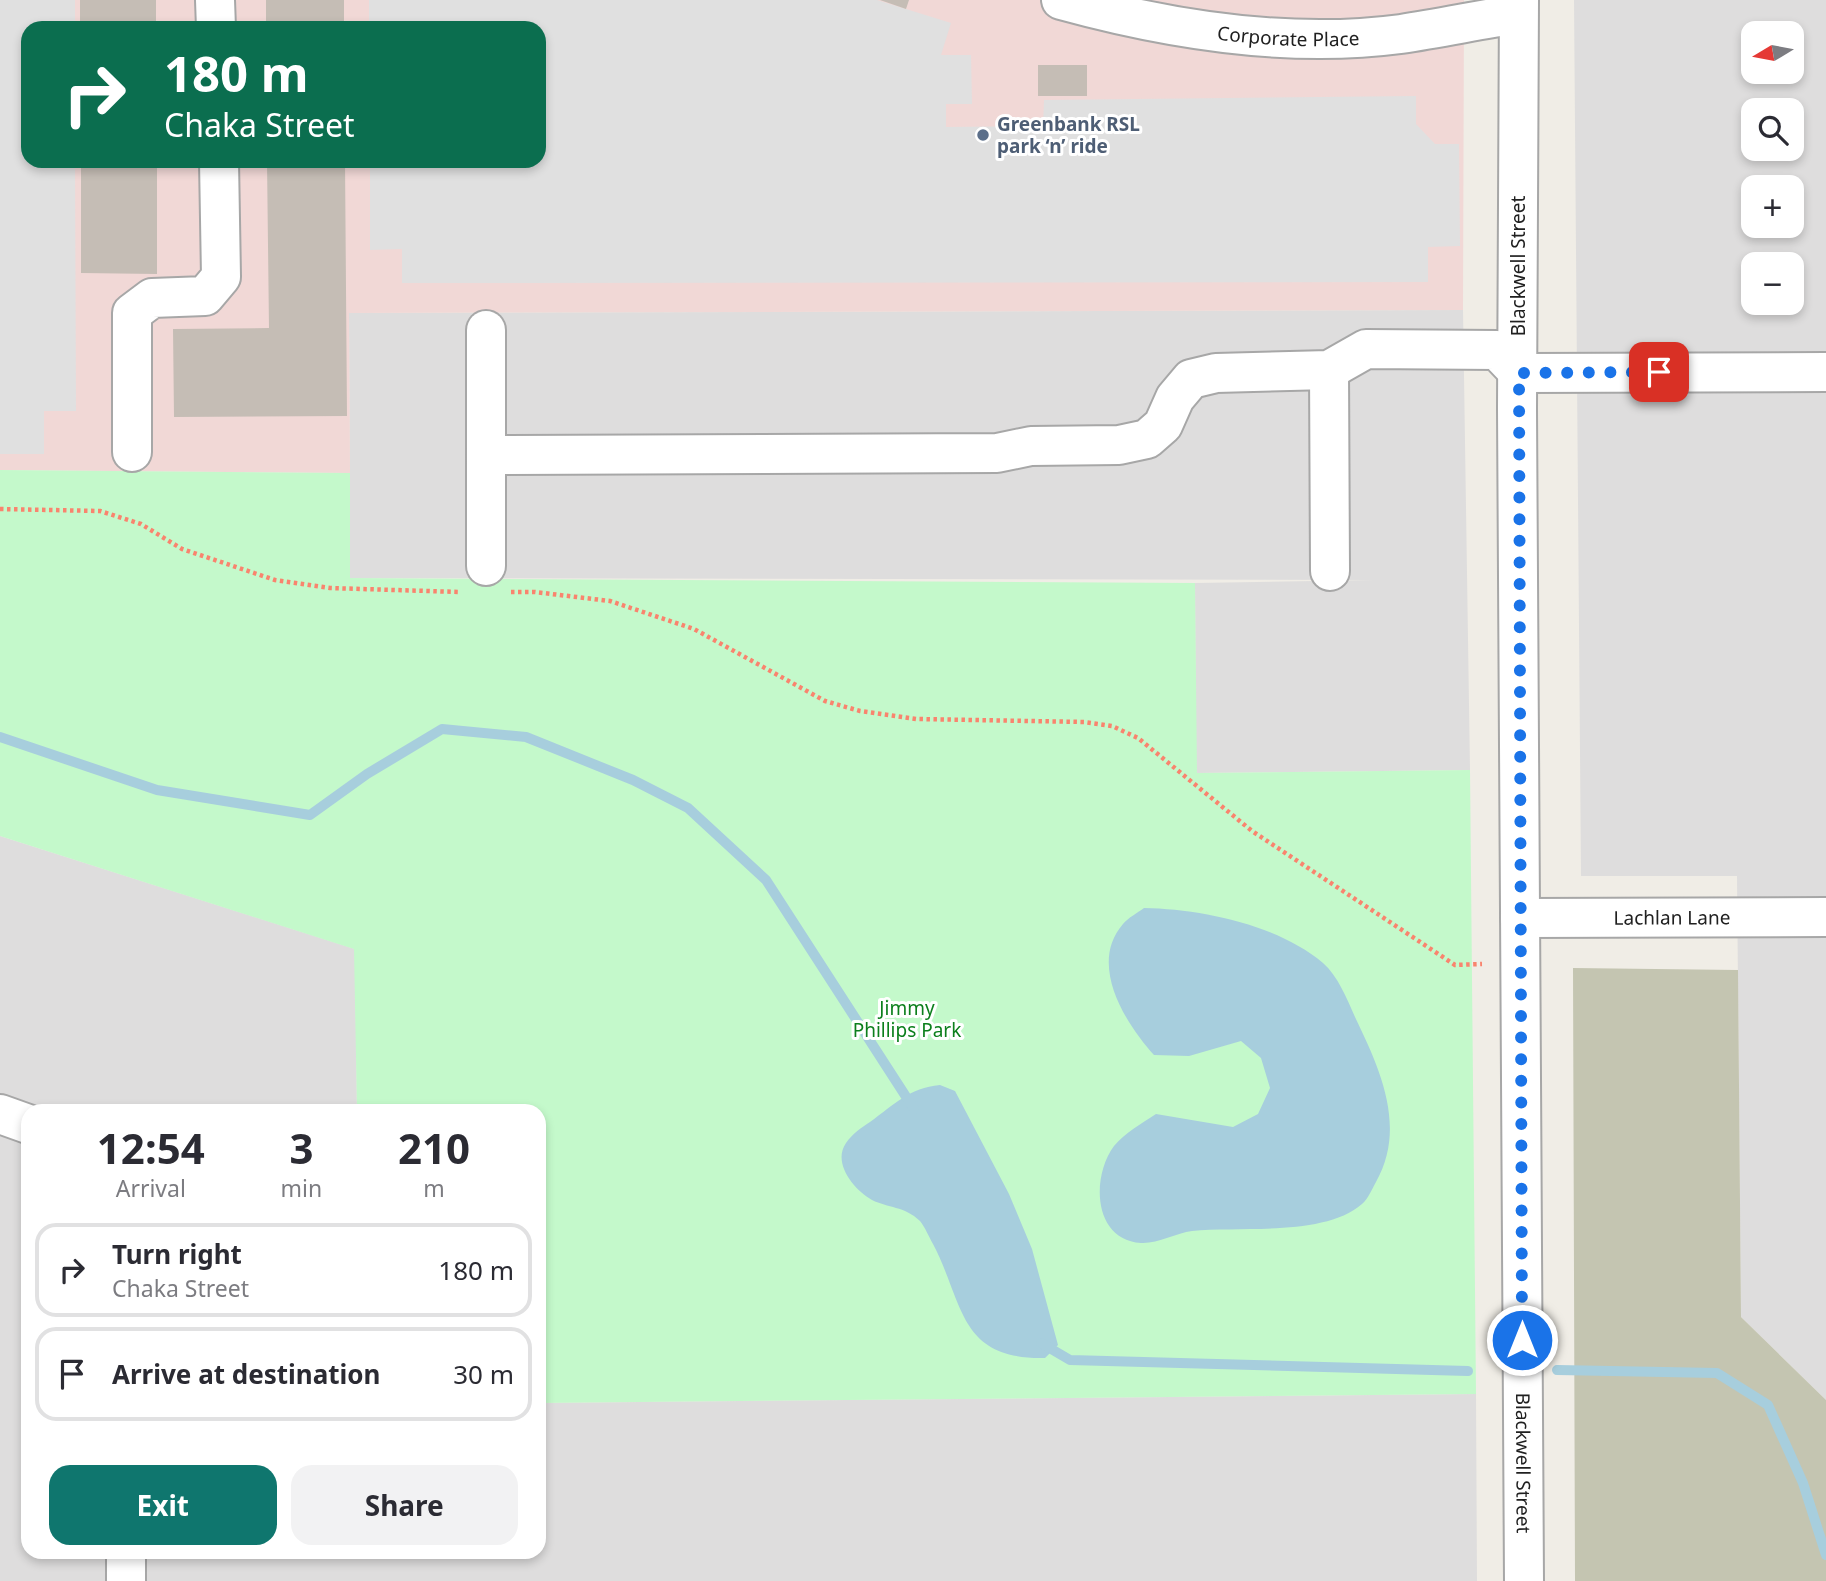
<!DOCTYPE html>
<html lang="en">
<head>
<meta charset="utf-8">
<style>
	body { margin:0; font-family:"Noto Sans",sans-serif; background:#f2f2f3; color:#2b2b33; height:100vh; display:flex; flex-direction:column; font-size:26px; white-space:nowrap }
	* { box-sizing:border-box; margin:0 }
	p { font-size:23px; color:#7c7c81 }
	.icon { flex:none; width:38px; height:38px; fill:none; stroke:currentColor; stroke-width:2; stroke-linecap:round; stroke-linejoin:round }
	.map { position:relative; flex:1; overflow:hidden }
	.sheet { position:absolute; left:21px; top:1104px; width:525px; height:455px; display:flex; flex-direction:column; background:#fff; border-radius:21px; box-shadow:0 4px 10px #0003 }
	.sheet>* { flex:none }
	.banner { position:absolute; left:21px; top:21px; width:525px; height:147px; border-radius:21px; box-shadow:0 4px 10px #0003; background:#0b6e4f; color:#fff; overflow:hidden }
	.needle { width:46px; rotate:260deg }
	.buttons { position:absolute; left:1741px; top:21px; display:grid; gap:14px }
	.buttons a { display:grid; place-items:center; width:63px; height:63px; border-radius:14px; background:#fff; box-shadow:0 4px 10px #0003; font-size:35px }
	.pin { position:absolute; display:grid; place-items:center; width:60px; height:60px; color:#fff; margin:-30px; border-radius:14px; box-shadow:0 4px 10px #0006 }
	.me { position:absolute; width:77px; margin:-38px; rotate:0deg; stroke-linejoin:round; filter:drop-shadow(0 0 5px #0008) }
	.turn { display:flex; align-items:center; gap:24px; height:147px; padding:0 28px; font-size:32px }
	.turn .icon { width:91px; height:91px; stroke-width:2.5 }
	.turn b { display:block; font-size:49px; line-height:60px }
	.eta { display:flex; justify-content:space-evenly; align-items:center; height:119px; text-align:center }
	.eta b { font-size:42px; font-weight:700; line-height:49px }
	.cta { display:flex; gap:14px; margin-top:auto; padding:14px 28px }
	.cta a { flex:1; height:80px; border-radius:21px; background:#0f766e; color:#fff; font-size:28px; font-weight:700; line-height:80px; text-align:center }
	.cta a+a { background:#f2f2f3; color:#2b2b33 }
	ul { padding:0; list-style:none }
	li { display:flex; align-items:center; gap:21px; height:94px; margin:0 14px 10px; padding:0 14px; border:4px solid #e1e1e2; border-radius:21px }
	li div { flex:1 }
	li b { display:block; font-size:26px }
	li em { font-style:normal }
	.map>svg:first-child { display:block }
	.residential { fill:#dedddd; fill-rule:evenodd }
	.commercial { fill:#f1d8d6; fill-rule:evenodd }
	.construction { fill:#c4c5b1 }
	.park { fill:#c4f9cb }
	.parking { fill:#e0e0e0 }
	.water { fill:#a7cedd }
	.lines { fill:none; stroke-linecap:round; stroke-linejoin:round }
	.stream { stroke:#a7cedd; stroke-width:10 }
	.building { fill:#c5bdb5 }
	.minor-casing { stroke:#a7a7a7; stroke-width:42 }
	.path { stroke:#f9846e; stroke-width:4.5; stroke-dasharray:3.5 3.5; stroke-linecap:butt }
	.minor { stroke:#fff; stroke-width:38 }
	.route { stroke:#1a73e8; stroke-width:12; stroke-dasharray:0 21.6 }
	.service-dot { fill:#5c6f8a; stroke:#fff; stroke-width:2.5 }
	.labels { text-anchor:middle; stroke-width:6; stroke-linejoin:round; paint-order:stroke }
	.street-label { font-size:19px; fill:#202020; stroke:#fff }
	.service-label { font-size:19px; font-weight:bold; fill:#4e5e75; stroke:#fff; text-anchor:start }
	.park-label { font-size:19px; fill:#0c7f1c; stroke:#fff }
</style>
</head>
<body>
<div class="map">
<svg width="1826" height="1581" viewBox="0 0 1826 1581">
	<rect width="100%" height="100%" fill="#f0ede6"/>
	<!-- residential -->
	<g class="residential">
		<path d="M1574 0H1826V1400L1741 1317 1737 876H1581ZM1754 33H1792V72H1754ZM1754 110H1792V149H1754ZM1754 187H1792V226H1754ZM1754 264H1792V303H1754Z"/>
		<polygon points="1463,310 1470,770 1196,773 1195,583 1374,580 350,578 349,313"/>
		<polygon points="0,836 355,949 357,1111 28,1111 28,1552 539,1552 539,1403 1476,1394 1477,1581 0,1581"/>
	</g>
	<!-- commercial -->
	<path class="commercial" d="M0 0H1464L1463 310 349 313 350 473 0 470ZM28 28H539V161H28Z"/>
	<!-- construction -->
	<polygon class="construction" points="1573,968 1738,970 1741,1317 1826,1400 1826,1581 1575,1581"/>
	<!-- park -->
	<polygon class="park" points="0,470 350,473 350,578 1195,583 1197,773 1470,770 1476,1394 539,1403 539,1111 357,1111 354,949 0,836"/>
	<!-- parking -->
	<g class="parking">
		<polygon points="0,0 75,0 75,28 28,28 28,161 75,161 76,411 44,411 44,454 0,454"/>
		<polygon points="369,0 877,0 951,23 941,55 971,55 972,104 946,104 946,127 1043,126 1044,100 1416,96 1416,124 1435,144 1459,144 1460,246 1428,247 1428,282 402,283 402,249 370,250 370,161 539,161 539,28 369,28"/>
	</g>
	<!-- water -->
	<g class="water">
		<path d="M1144 908C1202 909 1278 925 1323 963 1338 976 1347 999 1355 1017 1380 1069 1407 1127 1376 1182 1372 1189 1368 1199 1362 1204 1324 1237 1240 1226 1192 1231 1176 1233 1157 1244 1141 1243 1093 1240 1091 1177 1114 1146 1125 1133 1142 1123 1156 1114L1233 1127 1258 1114 1270 1088 1261 1058 1241 1041 1189 1056 1154 1055C1125 1023 1088 964 1123 924 1128 918 1137 913 1144 908Z"/>
		<path d="M940 1085 955 1091 1009 1194 1032 1249 1058 1345 1045 1358C958 1360 964 1303 933 1244 929 1237 925 1227 920 1221 904 1206 888 1208 872 1200 854 1190 832 1163 846 1143 852 1134 862 1127 870 1122 895 1104 909 1088 940 1085Z"/>
	</g>
	<g class="lines">
		<!-- stream -->
		<g class="stream">
			<polyline points="0,737 157,790 310,815 367,774 442,729 526,737 633,780 688,808 766,880 914,1109"/>
			<polyline points="1041,1343 1070,1360 1468,1371"/>
			<polyline points="1557,1370 1717,1373 1768,1405 1803,1483 1826,1555"/>
		</g>
	</g>
	<!-- building -->
	<g class="building">
		<rect x="80" y="0" width="76" height="28"/>
		<rect x="266" y="0" width="78" height="28"/>
		<polygon points="880,0 909,0 906,9"/>
		<rect x="1038" y="65" width="49" height="31"/>
		<polygon points="81,161 157,161 157,274 81,273"/>
		<polygon points="267,161 345,161 347,416 174,417 173,329 269,328"/>
	</g>
	<g class="lines">
		<defs>
			<g id="minor">
				<polyline points="215,0 216,28"/>
				<path id="s1" d="M1061 0C1170 30 1287 49 1401 34 1440 28 1479 20 1517 14"/>
				<path id="s2" d="M1519 0 1517 409 1524 1581"/>
				<polyline points="486,330 486,566"/>
				<polyline points="1329,370 1330,571"/>
				<polyline points="132,452 132,313 152,298 205,296 221,277 219,161"/>
				<polyline points="486,455 997,453 1031,446 1119,445 1147,439 1163,425 1175,398 1191,379 1216,373 1329,370 1366,349 1497,350 1519,373 1826,372"/>
				<path id="s3" d="M1520 918 1826 917"/>
				<polyline points="0,1114 28,1124"/>
				<polyline points="126,1552 126,1581"/>
			</g>
		</defs>
		<!-- minor casing -->
		<use href="#minor" class="minor-casing"/>
		<!-- path -->
		<g class="path">
			<polyline points="0,509 100,511 141,524 182,549 275,580 330,588 460,592"/>
			<polyline points="511,592 535,592 610,601 694,629 825,701 860,711 916,719 1084,722 1112,726 1138,738 1252,831 1455,965 1482,964"/>
		</g>
		<!-- minor -->
		<use href="#minor" class="minor"/>
	</g>
	<g class="lines">
		<!-- route -->
		<polyline class="route" points="1522,1340 1519,373 1659,372"/>
	</g>
	<!-- markers -->
	<circle class="service-dot" cx="983" cy="135" r="7"/>
	<g class="labels">
		<!-- street labels -->
		<g class="street-label">
			<text dy="7" stroke="none"><textPath href="#s1" startOffset="231">Corporate Place</textPath></text>
			<text transform="translate(1518 266) rotate(-90)" y="7">Blackwell Street</text>
			<text dy="7" stroke="none"><textPath href="#s3" startOffset="152">Lachlan Lane</textPath></text>
			<text dy="7" stroke="none"><textPath href="#s2" startOffset="1463">Blackwell Street</textPath></text>
		</g>
		<!-- service labels -->
		<g class="service-label">
			<text x="997" y="131">Greenbank RSL<tspan x="997" dy="22">park ‘n’ ride</tspan></text>
		</g>
		<!-- park labels -->
		<g class="park-label">
			<text x="907" y="1015">Jimmy<tspan x="907" dy="22">Phillips Park</tspan></text>
		</g>
	</g>
</svg>
<div class="buttons">
<a><svg class="needle" viewBox="-14 -14 28 28"><path d="M0-13l5 13h-10z" fill="#e53935"/><path d="M0 13l5-13h-10z" fill="#7c7c81"/></svg></a>
<a><svg class="icon" aria-label="search" viewBox="0 0 24 24"><circle cx="10" cy="10" r="6"/><path d="M15 15l6 6"/></svg></a>
<a>+</a>
<a>−</a>
</div>
<div class="pin" style="left:1659px;top:372px;background:#d93025"><svg class="icon" aria-label="arrive" viewBox="0 0 24 24"><path d="M6 21V4h12l-3 4 3 4H6"/></svg></div>
<svg class="me" style="left:1522px;top:1340px" viewBox="-20 -20 40 40"><circle r="17" fill="#1a73e8" stroke="#fff" stroke-width="3"/><path d="M0-11L8 9 0 5-8 9z" fill="#fff"/></svg>
<div class="banner">
<div class="turn"><svg class="icon" aria-label="right" viewBox="0 0 24 24"><path d="M7 20v-9h11M14 6l5 5-5 5"/></svg><div><b>180 m</b>Chaka Street</div></div>
</div>
<section class="sheet">
<div class="eta">
<div><b>12:54</b><p>Arrival</p></div>
<div><b>3</b><p>min</p></div>
<div><b>210</b><p>m</p></div>
</div>
<ul>
<li><svg class="icon" aria-label="right" viewBox="0 0 24 24"><path d="M7 20v-9h11M14 6l5 5-5 5"/></svg><div><b>Turn right</b><p>Chaka Street</p></div><em>180 m</em></li>
<li><svg class="icon" aria-label="arrive" viewBox="0 0 24 24"><path d="M6 21V4h12l-3 4 3 4H6"/></svg><div><b>Arrive at destination</b></div><em>30 m</em></li>
</ul>
<div class="cta"><a>Exit</a><a>Share</a></div>
</section>
</div>
</body>
</html>
